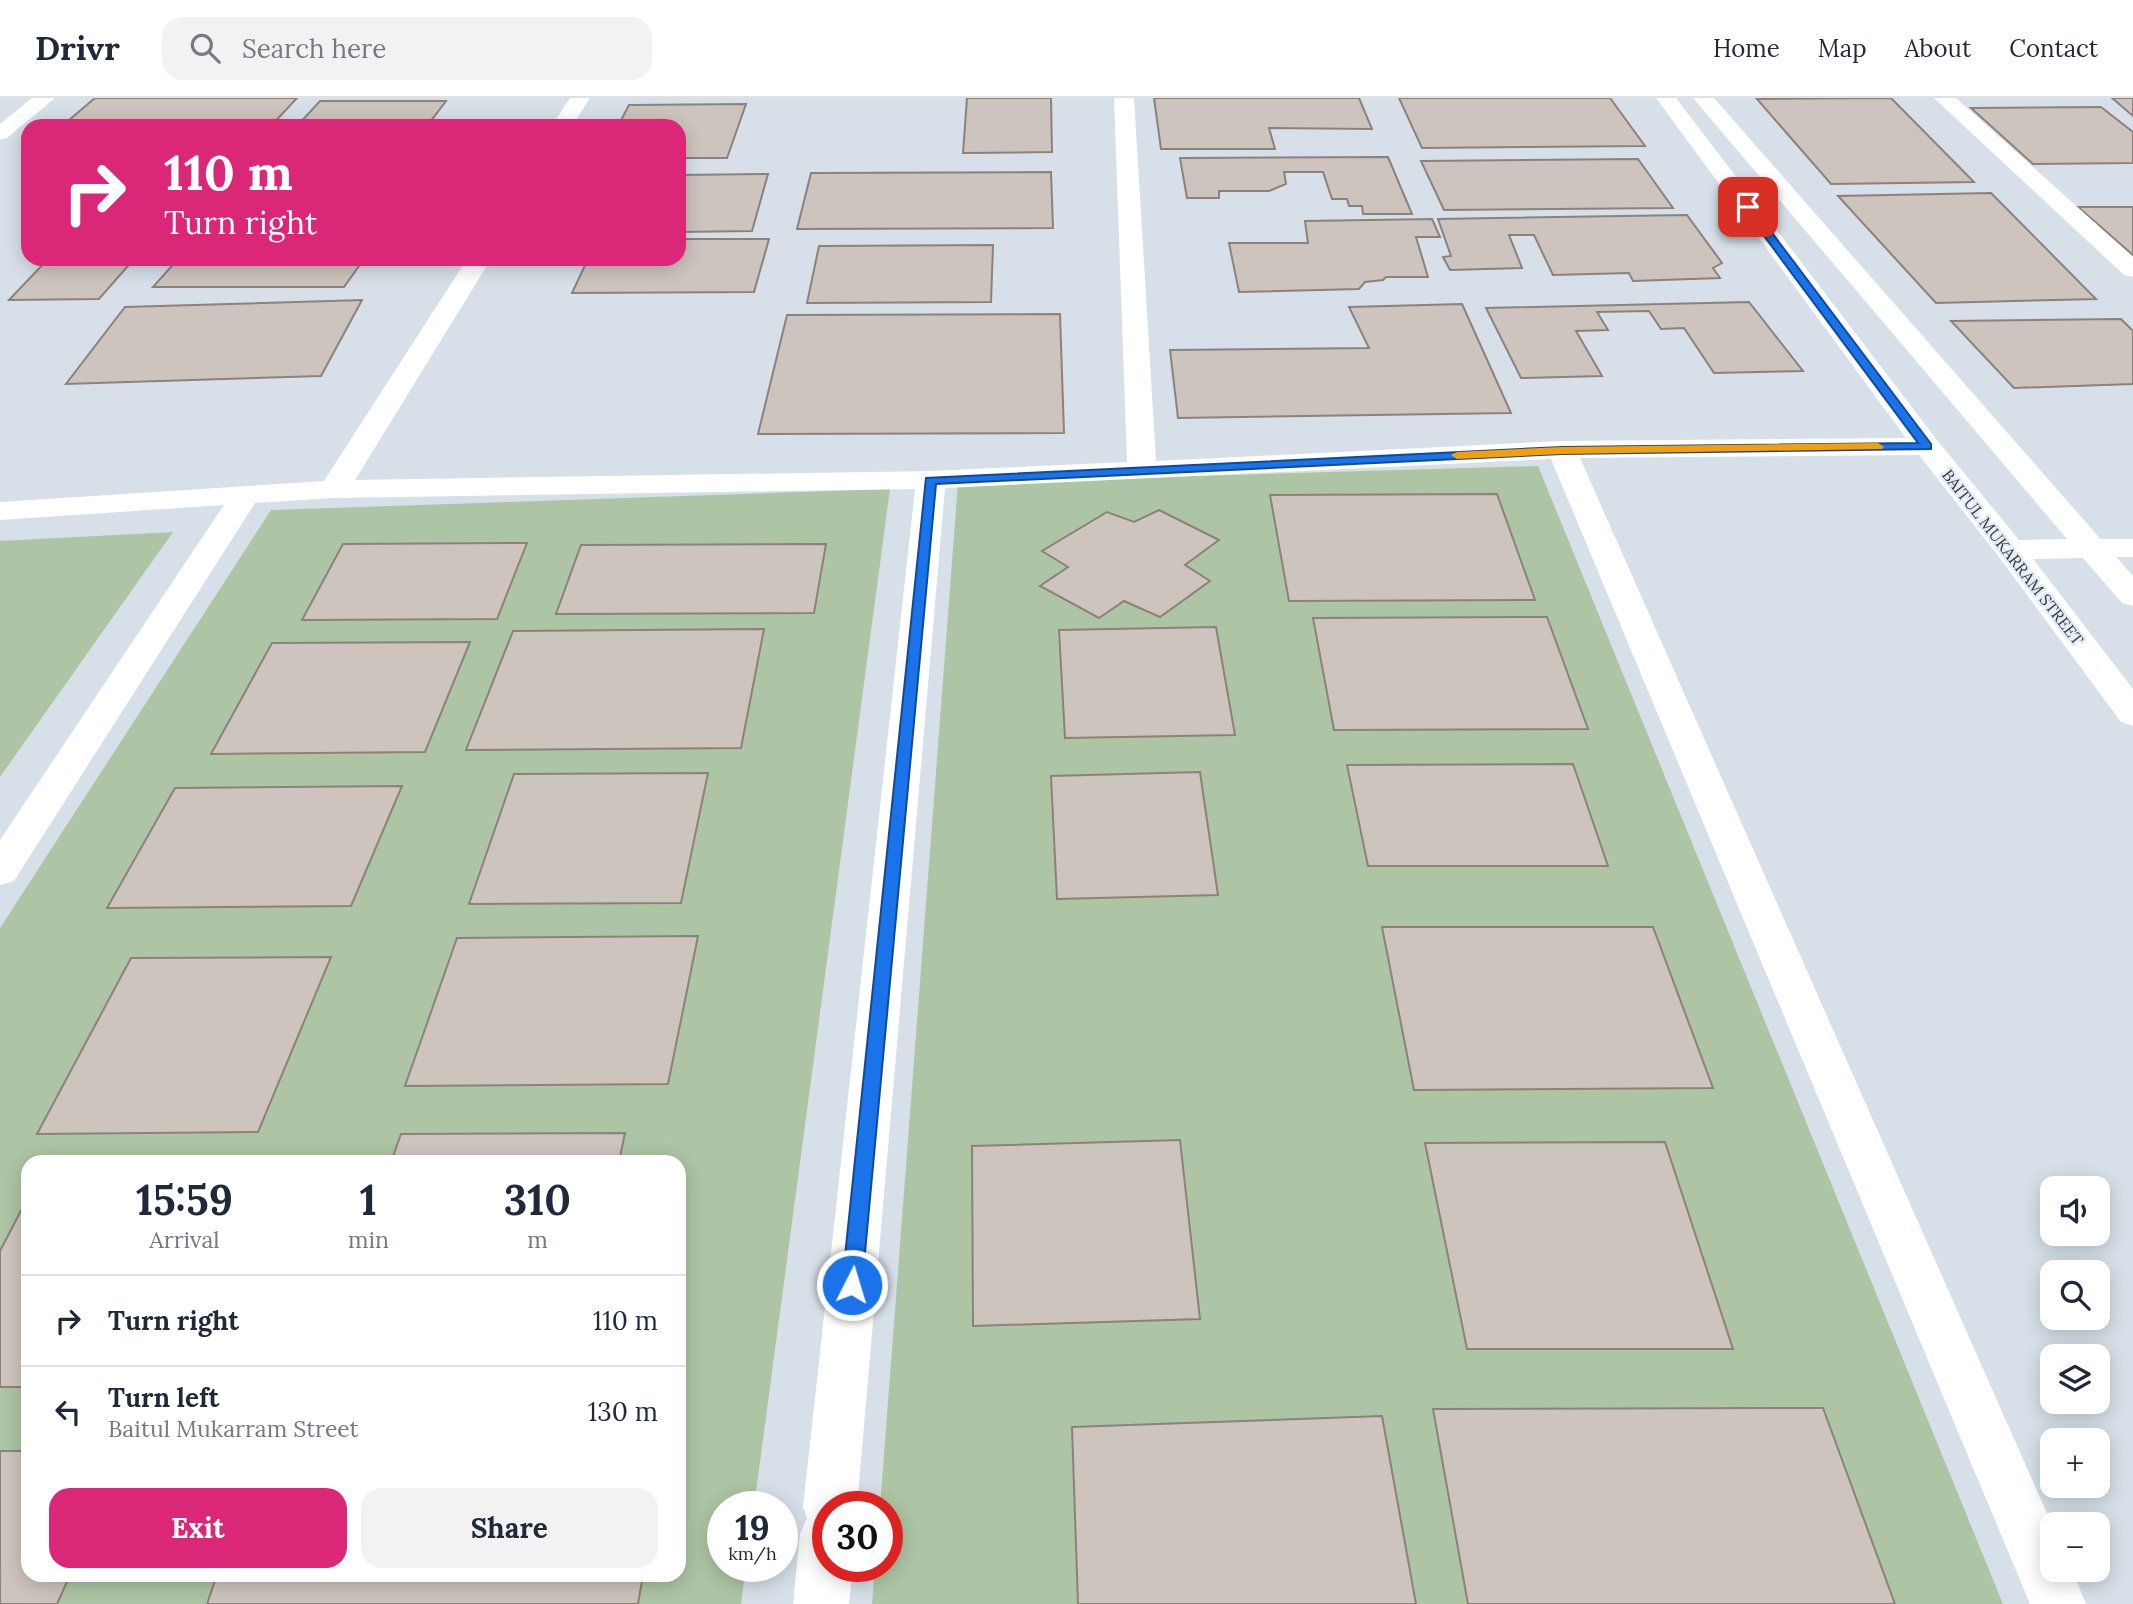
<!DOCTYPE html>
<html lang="en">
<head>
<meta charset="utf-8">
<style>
	body { margin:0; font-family:Lora,serif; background:#f2f2f3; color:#1f2937; height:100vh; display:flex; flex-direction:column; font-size:26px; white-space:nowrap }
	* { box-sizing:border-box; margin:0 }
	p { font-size:23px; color:#747a83 }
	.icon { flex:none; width:38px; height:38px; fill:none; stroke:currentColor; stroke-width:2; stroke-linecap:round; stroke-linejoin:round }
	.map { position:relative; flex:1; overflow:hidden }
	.drawer { position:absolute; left:21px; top:1057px; width:665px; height:427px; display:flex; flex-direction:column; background:#fff; border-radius:21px; box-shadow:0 4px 18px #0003 }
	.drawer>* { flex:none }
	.top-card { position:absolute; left:21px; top:21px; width:665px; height:147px; border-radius:21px; box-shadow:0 4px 18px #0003; background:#db2777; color:#fff; overflow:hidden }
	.tools { position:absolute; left:2040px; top:1078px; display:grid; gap:14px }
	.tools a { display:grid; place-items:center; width:70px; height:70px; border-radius:14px; background:#fff; box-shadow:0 4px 18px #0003; font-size:35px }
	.speed { position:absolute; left:707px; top:1393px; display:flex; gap:14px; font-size:35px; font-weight:700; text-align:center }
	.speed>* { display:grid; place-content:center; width:91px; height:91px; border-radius:50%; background:#fff; box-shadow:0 4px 18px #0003; line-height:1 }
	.speed small { font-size:18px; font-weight:400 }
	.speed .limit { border:10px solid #d22; background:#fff; color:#111 }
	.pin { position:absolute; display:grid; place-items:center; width:60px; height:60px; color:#fff; margin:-30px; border-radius:14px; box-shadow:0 4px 10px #0006 }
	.me { position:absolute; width:77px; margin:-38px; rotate:5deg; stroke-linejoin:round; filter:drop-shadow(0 0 5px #0008) }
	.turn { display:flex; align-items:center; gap:24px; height:147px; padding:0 28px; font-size:32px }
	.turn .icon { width:91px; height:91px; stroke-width:2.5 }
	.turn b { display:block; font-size:49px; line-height:60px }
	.eta { display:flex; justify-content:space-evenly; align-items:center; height:119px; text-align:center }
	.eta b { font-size:42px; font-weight:800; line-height:49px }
	.button { display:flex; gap:14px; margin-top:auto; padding:14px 28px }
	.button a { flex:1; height:80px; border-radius:21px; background:#db2777; color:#fff; font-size:28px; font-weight:800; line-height:80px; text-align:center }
	.button a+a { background:#f2f2f3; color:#1f2937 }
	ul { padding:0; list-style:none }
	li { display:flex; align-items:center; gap:21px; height:91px; padding:0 28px; border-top:2px solid #e0e1e3 }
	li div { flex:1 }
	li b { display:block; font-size:26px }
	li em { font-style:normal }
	header { display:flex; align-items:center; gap:42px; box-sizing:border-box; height:98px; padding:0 35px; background:#fff; border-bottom:2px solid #e0e1e3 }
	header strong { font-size:33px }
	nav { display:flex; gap:38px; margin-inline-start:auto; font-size:24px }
	.search { width:490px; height:63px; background:#f2f2f3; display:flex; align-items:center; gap:18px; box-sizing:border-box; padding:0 24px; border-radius:21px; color:#747a83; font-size:26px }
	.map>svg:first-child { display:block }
	.green { fill:#adc5a4; fill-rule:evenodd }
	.building { fill:#cdc4bd; stroke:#8b827c; stroke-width:2 }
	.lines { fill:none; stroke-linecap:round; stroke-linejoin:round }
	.minor { fill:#fff; fill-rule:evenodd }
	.tertiary { fill:#fff; fill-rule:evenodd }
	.route { fill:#1a73e8; stroke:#114b97; stroke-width:2 }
	.slow { fill:#f59e0b }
	.labels { text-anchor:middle; stroke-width:5; stroke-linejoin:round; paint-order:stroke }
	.far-street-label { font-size:16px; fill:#363a3d; stroke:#e4edf5 }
</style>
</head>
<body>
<header>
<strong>Drivr</strong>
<div class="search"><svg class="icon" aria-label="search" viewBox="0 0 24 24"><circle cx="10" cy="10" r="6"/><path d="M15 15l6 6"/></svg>Search here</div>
<nav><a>Home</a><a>Map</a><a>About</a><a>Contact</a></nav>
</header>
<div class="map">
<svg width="2133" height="1506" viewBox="0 0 2133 1506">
	<rect width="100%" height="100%" fill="#d7e0e8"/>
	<!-- green -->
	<g class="green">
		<polygon points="1538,368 2003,1506 872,1506 875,1468 887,1468 887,1409 880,1409 958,385"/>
		<path d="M890 391 754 1409H723V1468H746L741 1506H0V830L271 412ZM28 1064H679V1477H28Z"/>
		<polygon points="173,434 0,679 0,443"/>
	</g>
	<!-- building -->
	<g class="building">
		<polygon points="95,0 297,0 271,28 62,28"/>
		<polygon points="967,0 1051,0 1052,54 963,55"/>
		<polygon points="1154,0 1359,0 1372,31 1269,30 1275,51 1161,51"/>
		<polygon points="1399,0 1610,0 1645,48 1422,50"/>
		<polygon points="1891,0 1974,84 1831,86 1757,1"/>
		<polygon points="2112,0 2133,0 2133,18"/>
		<polygon points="320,3 446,3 427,28 297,28"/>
		<polygon points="746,6 727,60 679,60 679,28 618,28 629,7"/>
		<polygon points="2101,9 2133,34 2133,65 2033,66 1971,10"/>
		<polygon points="1388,59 1412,116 1363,116 1362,108 1349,108 1347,101 1332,101 1323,74 1284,74 1286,86 1269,93 1219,93 1219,100 1187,100 1180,60"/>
		<polygon points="1638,61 1673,110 1444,112 1421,63"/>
		<polygon points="1051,74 1053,130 797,131 811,75"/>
		<polygon points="768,76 752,133 679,134 679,77"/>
		<polygon points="1991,95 2096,201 1936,205 1838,98"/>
		<polygon points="2078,109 2133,109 2133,157"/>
		<polygon points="1687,117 1722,165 1713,170 1720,180 1633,183 1629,175 1553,177 1534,137 1509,137 1522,170 1450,172 1443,159 1451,158 1438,121"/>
		<polygon points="1432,121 1440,139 1416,139 1428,179 1386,179 1383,182 1365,184 1359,191 1239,194 1229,145 1308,145 1305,123"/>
		<polygon points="679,141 769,141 754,194 572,195 588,161 679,161"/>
		<polygon points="993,147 991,204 807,205 819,148"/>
		<polygon points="48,161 134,161 99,201 9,202"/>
		<polygon points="178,161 364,161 344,189 153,189"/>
		<polygon points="362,202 321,278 66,286 125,209"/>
		<polygon points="1749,204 1803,273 1714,275 1684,230 1661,231 1649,213 1597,214 1608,232 1576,233 1602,278 1521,280 1486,210"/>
		<polygon points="1462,206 1511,315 1178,320 1170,252 1369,250 1349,209"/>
		<polygon points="1060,216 1064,335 758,336 787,217"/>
		<polygon points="2121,221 2133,233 2133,286 2014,290 1951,223"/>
		<polygon points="1497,396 1535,502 1289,503 1270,397"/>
		<polygon points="1159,412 1219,442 1185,467 1210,483 1160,519 1124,503 1099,520 1040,488 1068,469 1042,453 1107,414 1134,424"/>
		<polygon points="527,445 497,521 302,522 343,446"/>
		<polygon points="826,446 814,515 556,516 581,447"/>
		<polygon points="1547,519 1588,631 1334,632 1313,520"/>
		<polygon points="1216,529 1235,637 1065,640 1059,532"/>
		<polygon points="764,531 741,650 466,652 513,533"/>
		<polygon points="470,544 425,654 211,656 272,545"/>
		<polygon points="1573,666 1608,768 1368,768 1347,667"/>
		<polygon points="1200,674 1218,797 1057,801 1051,678"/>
		<polygon points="708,675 681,805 469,806 514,676"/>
		<polygon points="402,688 351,808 107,810 175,690"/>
		<polygon points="1382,829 1653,829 1713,990 1414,992"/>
		<polygon points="698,838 668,986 405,988 457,840"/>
		<polygon points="331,859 258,1034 37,1036 131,860"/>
		<polygon points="625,1035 619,1064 391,1064 401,1036"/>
		<polygon points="1180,1042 1200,1221 973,1228 972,1048"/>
		<polygon points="1665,1044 1733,1251 1467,1251 1425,1045"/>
		<polygon points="28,1099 28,1289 0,1289 0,1153"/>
		<polygon points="1823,1310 1895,1506 1468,1506 1433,1311"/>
		<polygon points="1382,1318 1416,1506 1078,1506 1072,1329"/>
		<polygon points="0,1353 28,1353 28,1477 70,1477 57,1506 0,1506"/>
		<polygon points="217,1477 643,1477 638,1506 207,1506"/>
	</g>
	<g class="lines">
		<!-- minor -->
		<g class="minor">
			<polygon points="32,0 55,0 7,40 0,42 0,26"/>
			<polygon points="570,0 590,0 572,28 552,28"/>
			<polygon points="1114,0 1134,0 1156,363 1562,343 1906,340 1656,0 1676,0 1937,342 2019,442 2067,441 1693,0 1714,0 2133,478 2133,508 2122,505 2083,460 2033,461 2133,591 2133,628 2121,624 1999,459 1919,357 1580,360 2053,1429 2053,1472 2072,1472 2086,1506 2030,1506 1551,361 945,390 857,1409 828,1409 828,1468 853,1468 849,1506 793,1506 800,1436 807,1420 803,1409 915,391 334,400 255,405 14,783 0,787 0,742 224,407 0,422 0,404 324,383 467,161 491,161 355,382 931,373 1127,364"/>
			<polygon points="1934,0 1956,0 2133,159 2133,179 2124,177"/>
		</g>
		<!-- tertiary -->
		<polygon class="tertiary" points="2093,441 2133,441 2133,459 2093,459 2082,457 2077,450 2082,443"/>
	</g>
	<!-- route -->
	<polygon class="route" points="1744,107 1751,107 1931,346 1931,351 1562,356 936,386 862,1187 859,1194 852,1196 845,1194 842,1187 926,380 1562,349 1918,345 1744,111"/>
	<!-- slow -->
	<polygon class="slow" points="1878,345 1884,349 1882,351 1562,356 1457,361 1451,357 1457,354 1562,349"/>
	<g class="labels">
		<!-- far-street labels -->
		<g class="far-street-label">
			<text transform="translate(2013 459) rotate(52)" y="6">BAITUL MUKARRAM STREET</text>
		</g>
	</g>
</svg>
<div class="tools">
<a><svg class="icon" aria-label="sound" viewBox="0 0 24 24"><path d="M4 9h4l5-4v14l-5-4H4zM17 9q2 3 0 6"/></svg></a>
<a><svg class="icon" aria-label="search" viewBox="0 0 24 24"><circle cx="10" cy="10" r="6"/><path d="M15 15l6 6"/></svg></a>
<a><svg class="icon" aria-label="layers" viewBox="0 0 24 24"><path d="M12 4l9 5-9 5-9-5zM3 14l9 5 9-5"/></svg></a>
<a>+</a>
<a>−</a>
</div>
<div class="speed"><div>19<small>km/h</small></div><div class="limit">30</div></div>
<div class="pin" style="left:1748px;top:109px;background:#d93025"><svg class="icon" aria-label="arrive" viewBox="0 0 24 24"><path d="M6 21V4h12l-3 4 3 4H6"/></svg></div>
<svg class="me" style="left:852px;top:1187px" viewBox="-20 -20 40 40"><circle r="17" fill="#1a73e8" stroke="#fff" stroke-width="3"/><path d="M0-11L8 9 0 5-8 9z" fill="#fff"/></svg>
<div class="top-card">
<div class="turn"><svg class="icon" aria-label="right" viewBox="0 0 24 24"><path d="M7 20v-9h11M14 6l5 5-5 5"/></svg><div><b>110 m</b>Turn right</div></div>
</div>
<section class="drawer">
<div class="eta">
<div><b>15:59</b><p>Arrival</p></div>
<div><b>1</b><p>min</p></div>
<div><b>310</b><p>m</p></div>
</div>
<ul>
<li><svg class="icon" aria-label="right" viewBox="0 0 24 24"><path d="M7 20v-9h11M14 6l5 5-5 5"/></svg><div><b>Turn right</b></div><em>110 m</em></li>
<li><svg class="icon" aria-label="left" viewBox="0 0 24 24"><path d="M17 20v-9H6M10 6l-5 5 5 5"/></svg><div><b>Turn left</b><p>Baitul Mukarram Street</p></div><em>130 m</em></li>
</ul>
<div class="button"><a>Exit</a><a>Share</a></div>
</section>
</div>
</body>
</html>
